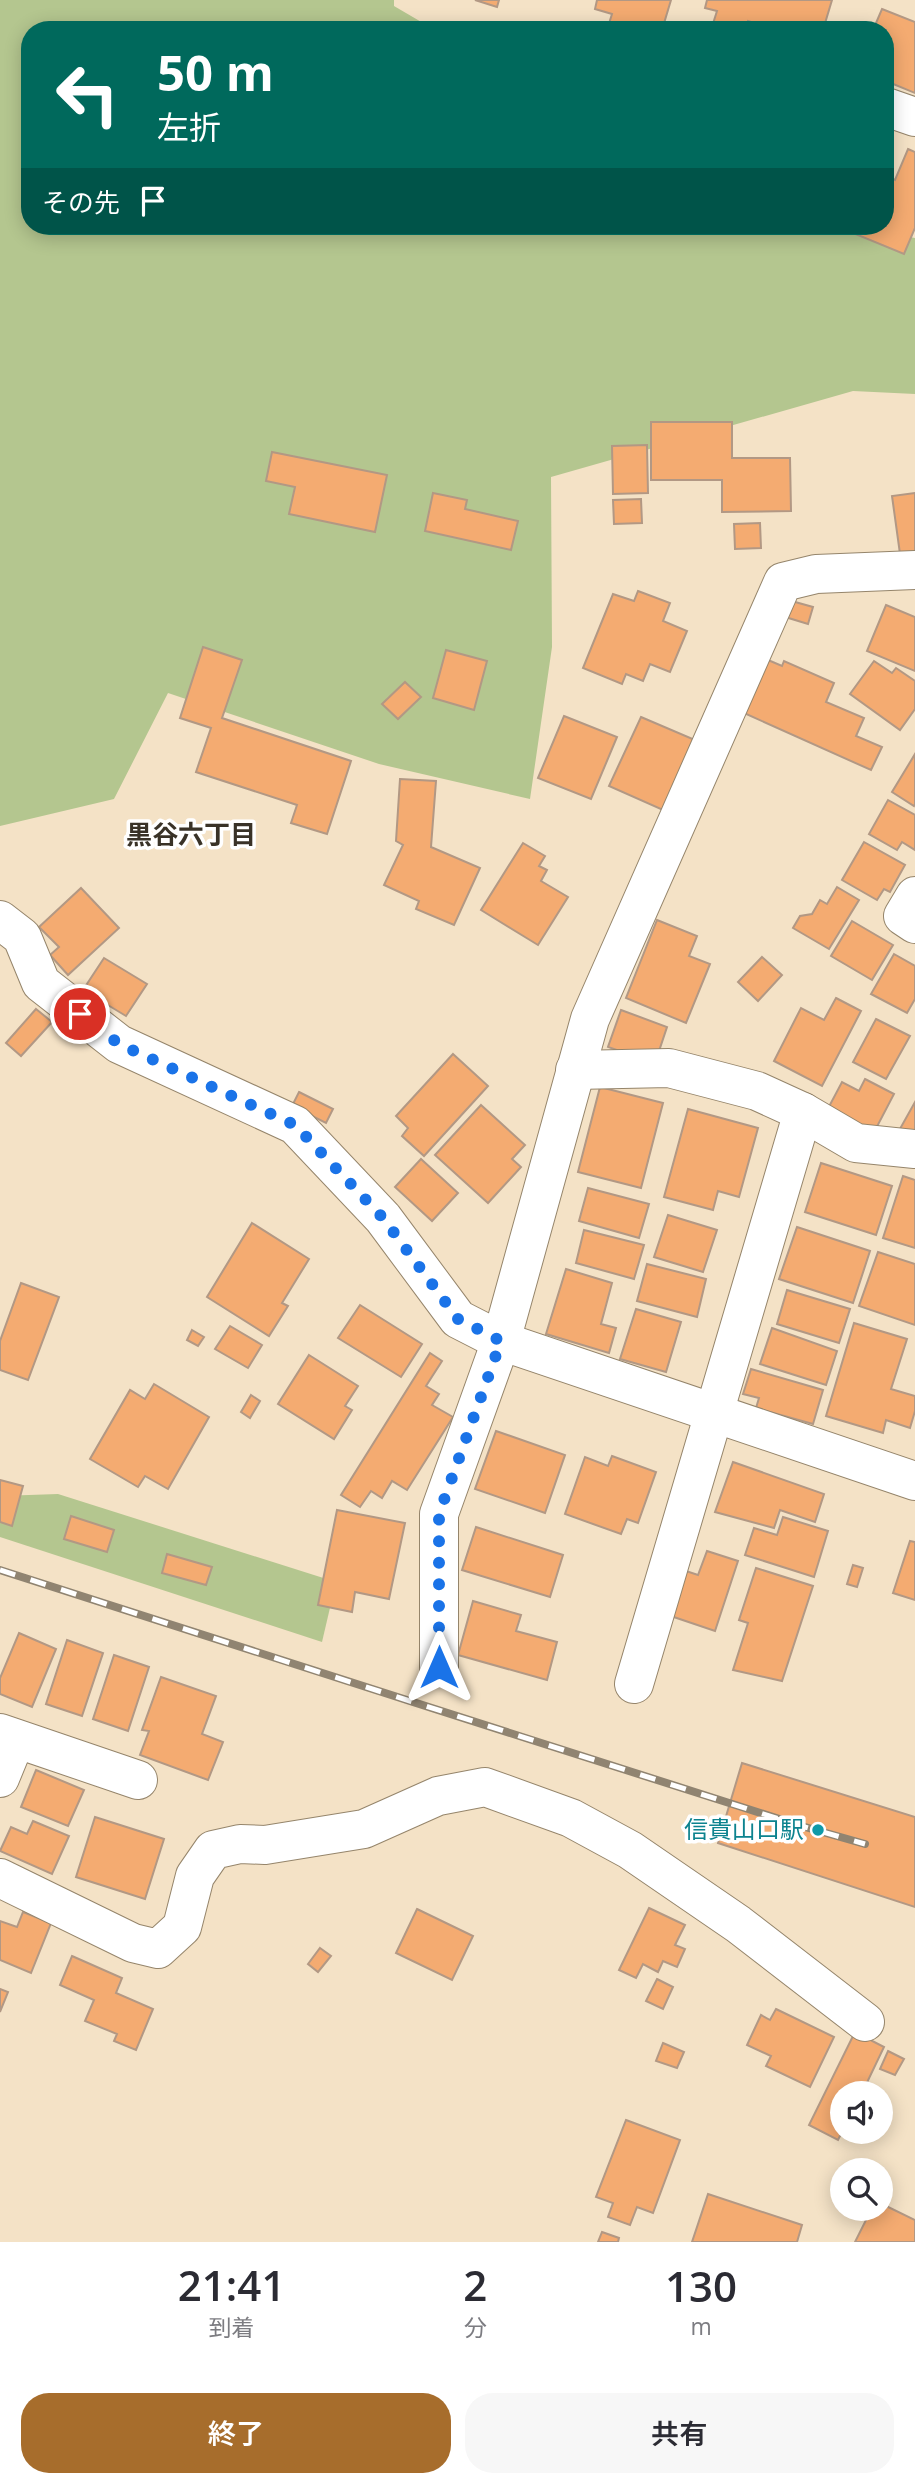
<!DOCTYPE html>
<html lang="ja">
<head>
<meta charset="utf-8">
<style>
	body { margin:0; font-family:"Open Sans","Noto Sans JP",sans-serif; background:#f7f7f7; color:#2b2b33; height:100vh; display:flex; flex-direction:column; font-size:26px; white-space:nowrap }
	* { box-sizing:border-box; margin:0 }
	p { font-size:23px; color:#7c7c81 }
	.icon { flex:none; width:38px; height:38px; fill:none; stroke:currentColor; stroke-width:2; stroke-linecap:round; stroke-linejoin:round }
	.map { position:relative; height:2242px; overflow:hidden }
	.details { display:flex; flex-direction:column; background:#fff; flex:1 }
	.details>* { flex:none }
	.hud { position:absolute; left:21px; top:21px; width:873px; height:214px; border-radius:28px; box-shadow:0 4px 18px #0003; background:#00695c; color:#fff; overflow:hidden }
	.buttons { position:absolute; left:830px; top:2081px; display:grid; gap:14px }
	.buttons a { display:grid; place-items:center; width:63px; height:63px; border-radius:50%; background:#fff; box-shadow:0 4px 18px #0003; font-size:35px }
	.pin { position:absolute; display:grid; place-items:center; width:60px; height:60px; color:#fff; margin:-30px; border:4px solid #fff; border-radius:50%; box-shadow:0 2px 7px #0007 }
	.me { position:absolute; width:77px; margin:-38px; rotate:0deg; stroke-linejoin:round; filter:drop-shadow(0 0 5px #0008) }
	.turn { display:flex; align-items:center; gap:24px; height:147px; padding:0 21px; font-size:32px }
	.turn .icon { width:91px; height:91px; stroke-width:2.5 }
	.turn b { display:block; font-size:49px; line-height:60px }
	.then { display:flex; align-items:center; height:66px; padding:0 21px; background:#0003; gap:14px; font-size:26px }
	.eta { display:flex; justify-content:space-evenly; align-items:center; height:119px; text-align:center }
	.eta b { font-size:42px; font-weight:600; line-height:49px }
	.button { display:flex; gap:14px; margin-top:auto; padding:14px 21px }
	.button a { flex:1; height:80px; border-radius:28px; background:#a76d2c; color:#fff; font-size:28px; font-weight:600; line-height:80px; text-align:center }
	.button a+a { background:#f7f7f7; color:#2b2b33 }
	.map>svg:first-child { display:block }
	.green { fill:#b4c68f }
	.building { fill:#f4ab71; stroke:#b29884; stroke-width:2 }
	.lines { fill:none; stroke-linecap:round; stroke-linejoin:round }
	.minor-casing { stroke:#95856b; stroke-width:40 }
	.minor { stroke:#fff; stroke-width:38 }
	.rail-casing { stroke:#908471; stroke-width:8 }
	.rail { stroke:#fff; stroke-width:5; stroke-dasharray:16; stroke-linecap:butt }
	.route { stroke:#1a73e8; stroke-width:12; stroke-dasharray:0 21.6 }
	.culture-dot { fill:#0f9aa8; stroke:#fff; stroke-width:2.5 }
	.labels { text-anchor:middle; stroke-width:7; stroke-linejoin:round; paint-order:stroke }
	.culture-label { font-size:24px; fill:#0d838f; stroke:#fff; text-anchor:end }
	.neighbourhood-label { font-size:26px; font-weight:bold; fill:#393227; stroke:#fff }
</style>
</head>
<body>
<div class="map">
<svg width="915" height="2242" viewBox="0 0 915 2242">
	<rect width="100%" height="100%" fill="#f4e2c6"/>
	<!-- green -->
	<g class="green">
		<polygon points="0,0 394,0 394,6 435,30 30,30 30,226 850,226 915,238 915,394 853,391 551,477 552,647 530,799 379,764 168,693 114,799 0,826"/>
		<polygon points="58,1494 336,1582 322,1642 0,1537 0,1496"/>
	</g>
	<!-- building -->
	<g class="building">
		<polygon points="475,0 499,0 497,7"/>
		<polygon points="597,0 671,0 662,30 607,30 612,14 595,9"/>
		<polygon points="707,0 832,0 823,30 778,30 748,21 746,30 711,30 717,11 705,8"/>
		<polygon points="882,9 915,22 915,93 886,81 886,30 873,30"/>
		<polygon points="908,149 915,152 915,228 904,254 853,233 856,226 886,226 886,176 895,180"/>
		<polygon points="651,422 732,422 732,458 790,458 791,511 722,512 722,480 651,480"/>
		<polygon points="647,445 648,493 613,494 612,446"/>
		<polygon points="272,452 387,475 375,532 289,514 295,487 266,481"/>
		<polygon points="433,493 467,500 465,509 518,521 511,550 425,531"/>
		<polygon points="915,493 915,559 901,561 892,496"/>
		<polygon points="641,499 642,523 614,524 613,500"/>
		<polygon points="760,523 761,548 735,549 734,524"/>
		<polygon points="638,591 670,603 663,621 687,631 670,672 650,664 643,681 626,674 622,684 583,668 613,594 634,601"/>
		<polygon points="788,600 813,607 808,624 782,616"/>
		<polygon points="886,605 915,617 915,671 867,651"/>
		<polygon points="203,647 242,660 222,718 351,761 327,834 291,823 297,805 196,772 211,728 180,718"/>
		<polygon points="446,650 487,661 474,710 433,698"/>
		<polygon points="768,660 782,666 784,661 834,683 826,702 864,718 856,736 882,747 871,770 744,713"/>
		<polygon points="874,661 892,673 896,668 915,681 915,709 900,730 850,694"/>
		<polygon points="405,682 421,697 398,719 382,704"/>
		<polygon points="564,716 617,737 591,799 538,778"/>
		<polygon points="641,717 695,740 663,810 609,786"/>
		<polygon points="915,754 915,804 914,806 892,792"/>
		<polygon points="400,779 436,781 431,847 480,868 454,925 416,909 419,901 384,885 403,845 396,841"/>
		<polygon points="888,800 915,815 915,850 902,842 897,850 869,834"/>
		<polygon points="864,842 905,865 890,892 884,889 877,900 842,880"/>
		<polygon points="523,843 545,856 539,866 547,870 541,881 568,897 538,945 481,910"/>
		<polygon points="837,887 859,900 829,949 793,928 800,916 812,914 820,900 827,904"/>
		<polygon points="81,888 119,928 68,975 50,955 59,947 39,927"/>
		<polygon points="657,920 697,936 689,956 710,964 686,1023 626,998"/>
		<polygon points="852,921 893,945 872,980 831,956"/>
		<polygon points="894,954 915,966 915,999 907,1013 871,994"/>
		<polygon points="762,957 782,975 758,1001 738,982"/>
		<polygon points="104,958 147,984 126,1016 83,990"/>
		<polygon points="836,998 861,1011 822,1086 774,1061 801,1008 824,1020"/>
		<polygon points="36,1009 52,1022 21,1056 6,1043"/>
		<polygon points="621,1010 667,1027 658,1054 634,1056 608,1047"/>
		<polygon points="876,1019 910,1036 886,1079 853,1062"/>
		<polygon points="453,1054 488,1086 424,1156 402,1136 408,1128 396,1116"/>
		<polygon points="865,1079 894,1094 870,1140 824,1116 842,1082 859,1091"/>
		<polygon points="600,1087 663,1103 641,1188 578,1172"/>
		<polygon points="299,1092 333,1109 326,1123 292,1106"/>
		<polygon points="915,1102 915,1140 896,1136"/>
		<polygon points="481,1105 525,1145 512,1159 521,1167 488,1203 435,1155"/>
		<polygon points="688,1109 758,1128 739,1197 718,1191 713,1210 664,1197"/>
		<polygon points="421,1159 458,1193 432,1221 395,1187"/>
		<polygon points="821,1163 892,1186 876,1235 805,1212"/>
		<polygon points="903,1176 915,1180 915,1248 883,1238"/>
		<polygon points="588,1188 649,1204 639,1238 579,1221"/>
		<polygon points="668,1215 717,1230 703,1272 654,1257"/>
		<polygon points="252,1223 309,1259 282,1303 288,1306 269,1336 207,1297"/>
		<polygon points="797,1227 870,1251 853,1303 779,1279"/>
		<polygon points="584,1230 644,1245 634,1279 576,1263"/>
		<polygon points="878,1252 915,1264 915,1325 859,1306"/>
		<polygon points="647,1264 706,1279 697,1317 637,1301"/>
		<polygon points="566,1269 612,1283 601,1324 616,1328 609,1353 546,1334"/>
		<polygon points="21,1283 59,1297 28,1380 0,1370 0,1341"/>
		<polygon points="787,1290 850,1309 839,1343 777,1324"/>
		<polygon points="360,1305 422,1344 401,1377 338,1338"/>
		<polygon points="636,1309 681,1322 666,1372 620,1359"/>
		<polygon points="854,1323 907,1339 891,1389 915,1396 915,1411 910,1428 886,1420 883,1433 826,1416"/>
		<polygon points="230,1326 262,1345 248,1368 215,1349"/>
		<polygon points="772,1328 837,1351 826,1385 760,1364"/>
		<polygon points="192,1330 204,1337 198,1346 187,1340"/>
		<polygon points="430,1353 442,1361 426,1386 439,1394 432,1405 453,1417 407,1490 392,1481 382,1498 371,1491 360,1507 341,1495"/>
		<polygon points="309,1355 358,1386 345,1406 352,1410 334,1439 278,1404"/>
		<polygon points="751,1369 823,1390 813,1424 756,1408 759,1398 743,1394"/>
		<polygon points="154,1384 209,1417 168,1489 145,1476 138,1487 90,1459 130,1390 145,1399"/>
		<polygon points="251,1395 260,1401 250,1418 241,1412"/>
		<polygon points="496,1431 565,1455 545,1513 475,1489"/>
		<polygon points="612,1456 656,1472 638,1523 627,1519 621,1534 565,1514 585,1457 608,1466"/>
		<polygon points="733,1462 824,1494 815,1522 780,1510 774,1528 715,1512"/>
		<polygon points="0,1480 23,1486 12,1526 0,1522"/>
		<polygon points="337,1510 405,1523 389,1599 355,1592 352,1612 318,1605"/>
		<polygon points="71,1516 114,1530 107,1552 64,1539"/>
		<polygon points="783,1517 828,1531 814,1577 745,1555 754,1528 777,1535"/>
		<polygon points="476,1527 563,1555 550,1597 462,1570"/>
		<polygon points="910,1541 915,1542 915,1600 893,1593"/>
		<polygon points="707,1551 738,1561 715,1631 662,1613 677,1568 698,1575"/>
		<polygon points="167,1554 212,1567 206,1585 162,1573"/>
		<polygon points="853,1565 863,1568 857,1587 847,1584"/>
		<polygon points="756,1568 813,1586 782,1681 733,1670 748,1623 739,1620"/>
		<polygon points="473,1601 521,1615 516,1631 557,1642 547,1680 458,1655"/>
		<polygon points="19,1633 56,1649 32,1707 0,1694 0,1678"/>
		<polygon points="67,1640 103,1653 82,1716 46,1704"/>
		<polygon points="114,1655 149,1667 128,1731 93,1719"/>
		<polygon points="161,1677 216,1696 202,1734 223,1742 208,1780 140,1755 149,1731 142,1730"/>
		<polygon points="742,1763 915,1817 915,1907 718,1843"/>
		<polygon points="36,1770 84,1790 68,1826 21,1807"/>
		<polygon points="95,1817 164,1839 145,1899 76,1877"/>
		<polygon points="33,1821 69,1836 52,1874 0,1851 11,1827 27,1834"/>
		<polygon points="649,1908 685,1925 675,1945 685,1949 677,1967 663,1961 658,1972 643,1964 636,1978 619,1970"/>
		<polygon points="417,1909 473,1936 452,1980 396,1953"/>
		<polygon points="23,1912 51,1923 31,1973 0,1960 0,1921 17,1927"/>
		<polygon points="320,1948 331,1956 318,1972 308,1964"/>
		<polygon points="72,1956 122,1978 116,1993 153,2009 136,2050 114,2041 117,2034 85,2021 94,2000 60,1985"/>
		<polygon points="657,1979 673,1987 663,2009 646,2001"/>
		<polygon points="0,1989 8,1992 0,2012"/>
		<polygon points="776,2009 834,2037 810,2087 766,2066 771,2056 747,2045 761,2015 770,2020"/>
		<polygon points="855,2032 884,2047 862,2093 842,2093 842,2132 838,2140 809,2125"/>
		<polygon points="663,2043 684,2052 677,2068 656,2061"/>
		<polygon points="888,2051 904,2059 895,2075 880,2069"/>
		<polygon points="626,2120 680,2140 653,2213 637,2207 630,2225 608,2217 613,2203 596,2197"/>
		<polygon points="708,2194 802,2225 797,2242 692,2242"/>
		<polygon points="880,2203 915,2220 915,2242 855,2242 872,2208 880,2208"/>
		<polygon points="602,2232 619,2238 618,2242 598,2242"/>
	</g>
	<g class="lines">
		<defs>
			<g id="minor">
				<polyline points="886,107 915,117"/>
				<polyline points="915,896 903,916 915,924"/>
				<polyline points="0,920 22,937 41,983 119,1044 295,1125 383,1218 458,1319 501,1341 915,1481"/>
				<polyline points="575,1070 669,1068 757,1091 803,1112 856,1143 915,1149"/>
				<polyline points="439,1667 439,1514 501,1341 590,1019 783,582 816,574 915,570"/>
				<polyline points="634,1684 803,1112"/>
				<polyline points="0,1733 138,1780"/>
				<polyline points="0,1778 16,1739"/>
				<polyline points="0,1878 133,1943 158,1949 182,1927 195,1876 213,1850 240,1844 265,1845 364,1829 438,1796 485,1787 571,1818 630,1850 738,1924 865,2022"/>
			</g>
		</defs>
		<!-- minor casing -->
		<use href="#minor" class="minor-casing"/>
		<!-- minor -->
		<use href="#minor" class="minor"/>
		<defs>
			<polyline id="rail" points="0,1570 798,1825 865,1844"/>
		</defs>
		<!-- rail casing -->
		<use href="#rail" class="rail-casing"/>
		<!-- rail -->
		<use href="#rail" class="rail"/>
	</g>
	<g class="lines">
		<!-- route -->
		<polyline class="route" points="80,1014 119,1044 295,1125 383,1218 458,1319 501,1341 439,1514 439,1667"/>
	</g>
	<!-- markers -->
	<circle class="culture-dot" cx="818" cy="1830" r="7"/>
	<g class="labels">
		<!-- culture labels -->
		<g class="culture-label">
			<text x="804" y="1838">信貴山口駅</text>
		</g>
		<!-- neighbourhood labels -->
		<g class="neighbourhood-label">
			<text x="191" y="844">黒谷六丁目</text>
		</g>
	</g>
</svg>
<div class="buttons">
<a><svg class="icon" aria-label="sound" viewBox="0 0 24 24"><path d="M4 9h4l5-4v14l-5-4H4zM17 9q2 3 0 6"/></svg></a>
<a><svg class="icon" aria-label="search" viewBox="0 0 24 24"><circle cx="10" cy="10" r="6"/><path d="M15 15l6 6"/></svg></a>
</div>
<div class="pin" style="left:80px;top:1014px;background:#d93025"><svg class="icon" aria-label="arrive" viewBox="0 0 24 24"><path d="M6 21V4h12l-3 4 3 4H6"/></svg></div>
<svg class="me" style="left:439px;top:1667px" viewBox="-20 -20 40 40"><path d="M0-17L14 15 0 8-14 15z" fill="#1a73e8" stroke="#fff" stroke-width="4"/></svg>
<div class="hud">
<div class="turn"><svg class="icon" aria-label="left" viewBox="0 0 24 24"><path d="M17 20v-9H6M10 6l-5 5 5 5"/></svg><div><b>50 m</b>左折</div></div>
<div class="then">その先<svg class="icon" aria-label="arrive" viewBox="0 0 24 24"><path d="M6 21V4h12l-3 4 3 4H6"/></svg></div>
</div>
</div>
<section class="details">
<div class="eta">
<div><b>21:41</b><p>到着</p></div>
<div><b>2</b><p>分</p></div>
<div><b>130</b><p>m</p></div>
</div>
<div class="button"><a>終了</a><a>共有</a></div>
</section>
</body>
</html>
